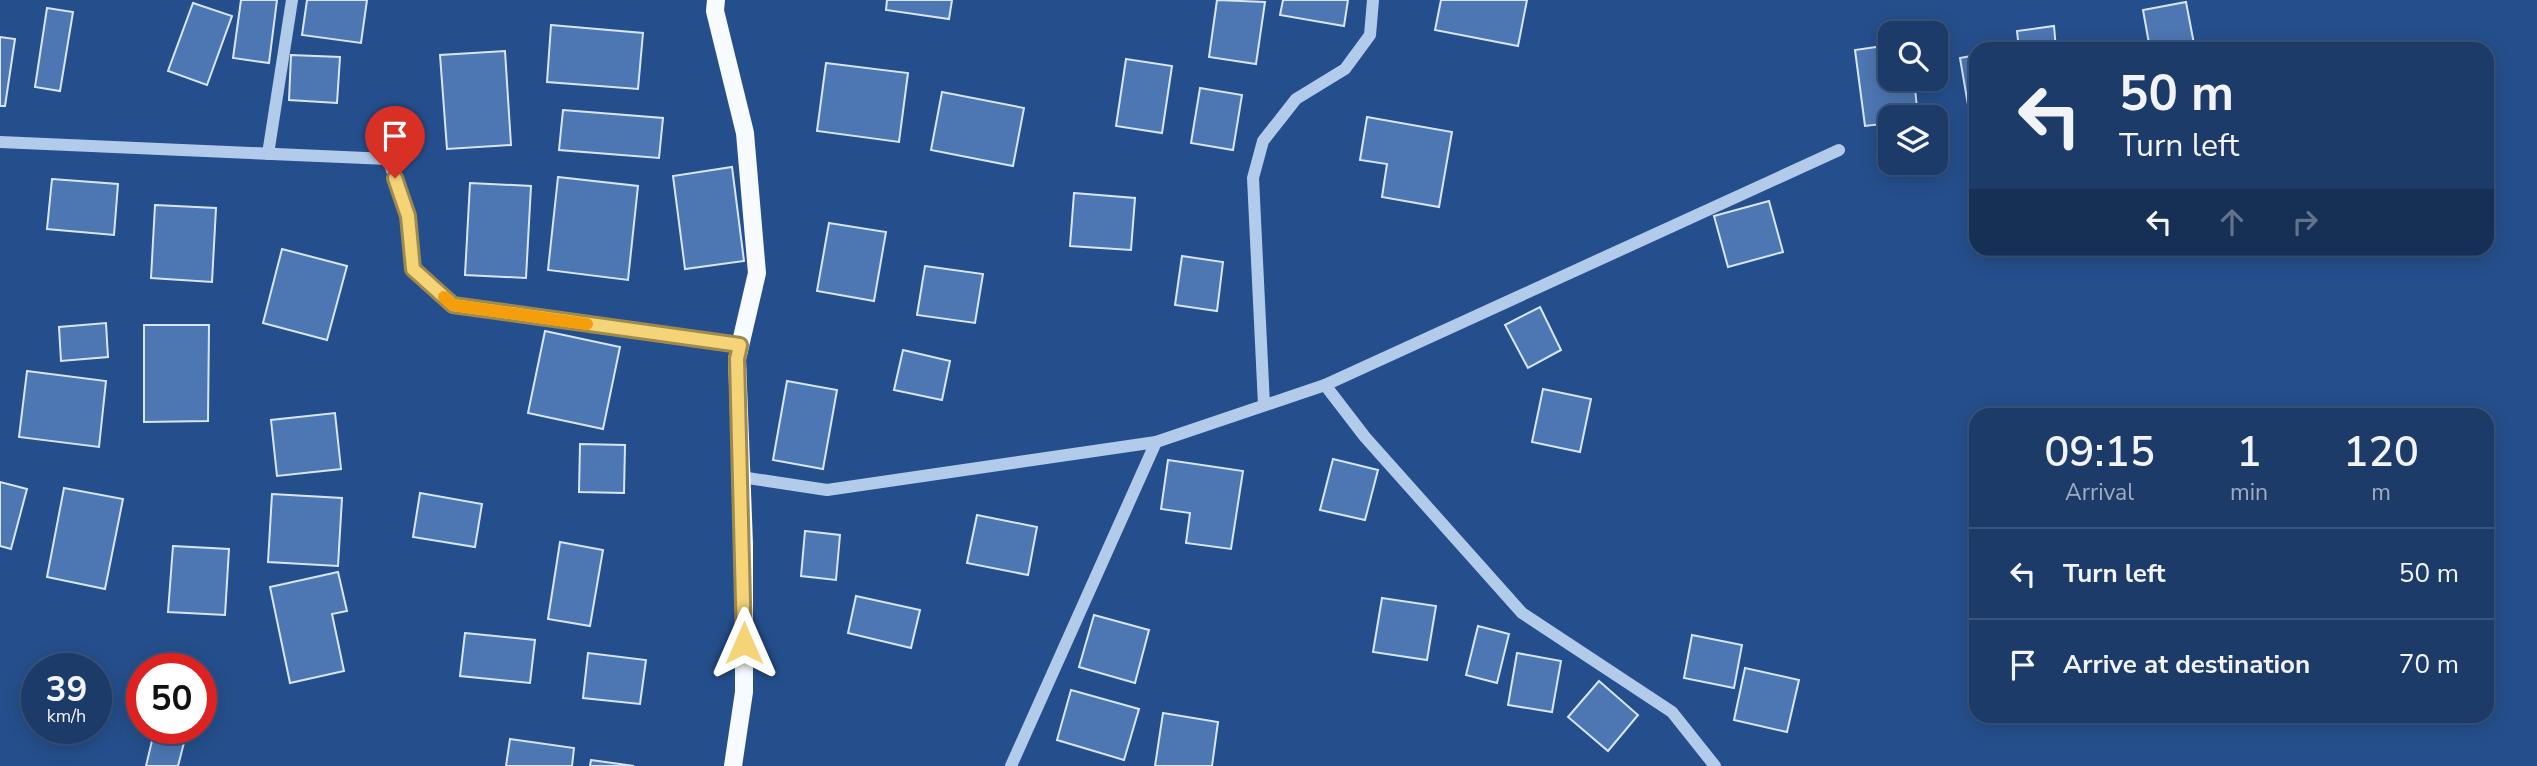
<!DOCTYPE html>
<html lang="en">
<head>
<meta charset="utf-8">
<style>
	body { margin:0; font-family:"Nunito Sans",sans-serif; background:#294671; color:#f1f3f6; height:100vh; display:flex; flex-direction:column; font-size:26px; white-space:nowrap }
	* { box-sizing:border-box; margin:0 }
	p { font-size:23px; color:#a0adc0 }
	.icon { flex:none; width:38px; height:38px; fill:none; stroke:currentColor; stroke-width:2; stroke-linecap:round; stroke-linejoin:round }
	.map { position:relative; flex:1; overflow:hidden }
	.details { position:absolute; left:1969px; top:408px; width:525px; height:315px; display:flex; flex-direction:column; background:#1c3b69; border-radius:21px; box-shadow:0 4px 18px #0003,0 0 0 2px #3a557d }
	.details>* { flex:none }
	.top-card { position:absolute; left:1969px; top:42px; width:525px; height:214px; border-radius:21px; box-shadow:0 4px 18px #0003,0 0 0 2px #3a557d; background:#1c3b69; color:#f1f3f6; overflow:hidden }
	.tools { position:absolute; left:1878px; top:21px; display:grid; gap:14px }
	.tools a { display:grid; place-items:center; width:70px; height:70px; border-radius:14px; background:#1c3b69; box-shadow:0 4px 18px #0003,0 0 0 2px #3a557d; font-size:35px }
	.speed { position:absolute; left:21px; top:653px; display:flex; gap:14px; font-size:35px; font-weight:700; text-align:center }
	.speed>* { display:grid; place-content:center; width:91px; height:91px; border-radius:50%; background:#1c3b69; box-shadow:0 4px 18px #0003,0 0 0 2px #3a557d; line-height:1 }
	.speed small { font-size:18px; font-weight:400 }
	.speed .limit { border:10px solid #d22; background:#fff; color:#111 }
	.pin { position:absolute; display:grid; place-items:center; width:60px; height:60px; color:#fff; margin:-72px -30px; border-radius:50% 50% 50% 0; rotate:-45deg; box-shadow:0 0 7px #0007 }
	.pin .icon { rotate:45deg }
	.me { position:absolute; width:77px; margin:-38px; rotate:0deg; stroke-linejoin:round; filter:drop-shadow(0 0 5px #0008) }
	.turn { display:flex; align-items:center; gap:24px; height:147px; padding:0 35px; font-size:32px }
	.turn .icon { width:91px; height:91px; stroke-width:2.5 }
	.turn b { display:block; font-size:49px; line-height:60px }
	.lanes { display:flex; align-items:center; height:66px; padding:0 35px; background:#0003; justify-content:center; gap:35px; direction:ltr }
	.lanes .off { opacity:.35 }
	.eta { display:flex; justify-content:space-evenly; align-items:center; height:119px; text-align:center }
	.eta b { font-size:42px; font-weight:600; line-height:49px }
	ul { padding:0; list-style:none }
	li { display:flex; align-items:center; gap:21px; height:91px; padding:0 35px; border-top:2px solid #3a557d }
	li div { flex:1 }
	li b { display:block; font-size:26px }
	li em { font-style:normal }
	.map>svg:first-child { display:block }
	.building { fill:#4d77b2; stroke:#d8e5f8; stroke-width:2 }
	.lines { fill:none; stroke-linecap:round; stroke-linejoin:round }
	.minor { stroke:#b3cbea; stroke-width:12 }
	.major { stroke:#f7fafe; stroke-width:18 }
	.route-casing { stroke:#9f8a4d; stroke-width:18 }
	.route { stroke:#f4d477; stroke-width:12 }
	.slow { stroke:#f59e0b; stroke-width:12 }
</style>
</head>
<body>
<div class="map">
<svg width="2537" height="766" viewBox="0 0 2537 766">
	<rect width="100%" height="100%" fill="#254f8c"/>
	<!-- building -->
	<g class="building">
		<polygon points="241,0 277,0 269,63 233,58"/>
		<polygon points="307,0 367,0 361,43 302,35"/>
		<polygon points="887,0 952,0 949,19 886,10"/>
		<polygon points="1217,0 1265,2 1256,64 1209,57"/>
		<polygon points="1283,0 1348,0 1344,26 1280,15"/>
		<polygon points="1441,0 1527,0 1518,46 1435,30"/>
		<polygon points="2186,2 2195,49 2150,49 2143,10"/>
		<polygon points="193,3 232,16 207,85 168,71"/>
		<polygon points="47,8 73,12 60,91 35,87"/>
		<polygon points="551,25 643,33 638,89 547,82"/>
		<polygon points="2054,26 2056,49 2019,49 2017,31"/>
		<polygon points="0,37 15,39 5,106 0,106"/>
		<polygon points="1890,45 1890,79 1914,79 1918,117 1890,117 1890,123 1865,126 1855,50"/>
		<polygon points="505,51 511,145 447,149 440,55"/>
		<polygon points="291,55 340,57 337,103 289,100"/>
		<polygon points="1976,55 1976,104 1968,105 1960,58"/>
		<polygon points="1126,59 1172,66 1162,133 1116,126"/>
		<polygon points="826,63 908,73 899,142 817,131"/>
		<polygon points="1200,88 1242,95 1233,150 1191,143"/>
		<polygon points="942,92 1024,108 1013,166 931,150"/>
		<polygon points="563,110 663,118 659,158 559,150"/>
		<polygon points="1367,117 1452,132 1439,207 1382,197 1387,164 1360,160"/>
		<polygon points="732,167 744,261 685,269 673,176"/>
		<polygon points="558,177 638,186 628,280 548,270"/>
		<polygon points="52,179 118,184 114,235 47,229"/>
		<polygon points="470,183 531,186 526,278 465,275"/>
		<polygon points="1074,193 1135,198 1131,250 1070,246"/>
		<polygon points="1769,201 1783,252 1728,267 1714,216"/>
		<polygon points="155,205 216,208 212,282 151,278"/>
		<polygon points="829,223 886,232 874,301 817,291"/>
		<polygon points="282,249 347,266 327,340 263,323"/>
		<polygon points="1182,256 1223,262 1217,311 1175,305"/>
		<polygon points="925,266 983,274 975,323 917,315"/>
		<polygon points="1540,307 1561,350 1528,368 1505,325"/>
		<polygon points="106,323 108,357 61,361 59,327"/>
		<polygon points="144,325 209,325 208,421 144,422"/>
		<polygon points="545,331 620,347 603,429 528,413"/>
		<polygon points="903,350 950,361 942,400 894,390"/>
		<polygon points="27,371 106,381 99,447 19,437"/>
		<polygon points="787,381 837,390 823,469 773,460"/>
		<polygon points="1543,389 1591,399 1580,452 1532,442"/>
		<polygon points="335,413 341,469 277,476 271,420"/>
		<polygon points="580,444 625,445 624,493 579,492"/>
		<polygon points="1333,459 1378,470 1365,520 1320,510"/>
		<polygon points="1168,460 1243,471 1231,549 1186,543 1190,513 1161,509"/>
		<polygon points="0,482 27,489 11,549 0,546"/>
		<polygon points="64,488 123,499 105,589 47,577"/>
		<polygon points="420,493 482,504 475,547 413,537"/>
		<polygon points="272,494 342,498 338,566 268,562"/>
		<polygon points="977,515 1037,527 1028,575 967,563"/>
		<polygon points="805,531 840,535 836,580 801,576"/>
		<polygon points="560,542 603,550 590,626 548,619"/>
		<polygon points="173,546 229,549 225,615 168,612"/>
		<polygon points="338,572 347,611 332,614 344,671 290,683 270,587"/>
		<polygon points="856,596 920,610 911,648 848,633"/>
		<polygon points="1382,598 1436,606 1427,660 1373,652"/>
		<polygon points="1094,615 1149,630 1135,683 1079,667"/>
		<polygon points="1478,626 1509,634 1497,683 1466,675"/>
		<polygon points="465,633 535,640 530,683 460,676"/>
		<polygon points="1692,635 1742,645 1734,688 1684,678"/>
		<polygon points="588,653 646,660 640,704 583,698"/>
		<polygon points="1517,653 1561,661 1552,712 1508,705"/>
		<polygon points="1745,668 1799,680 1787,732 1734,720"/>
		<polygon points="1599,681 1638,715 1608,751 1568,717"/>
		<polygon points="1071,690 1139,709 1124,760 1057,740"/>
		<polygon points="1163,713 1218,722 1212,766 1155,766"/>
		<polygon points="155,728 187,731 178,766 146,766"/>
		<polygon points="510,739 574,748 572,766 506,766"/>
		<polygon points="591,760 634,766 590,766"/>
	</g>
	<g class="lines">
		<!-- minor -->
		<g class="minor">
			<polyline points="0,142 388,159 408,216 413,269 453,305 740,345"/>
			<polyline points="268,154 292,0"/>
			<polyline points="1325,385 1365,437 1522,613 1672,712 1715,766"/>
			<polyline points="1264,405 1253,178 1263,141 1296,99 1345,69 1370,35 1373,0"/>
			<polyline points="741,477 827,490 1156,442 1325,385 1839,150"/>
			<polyline points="1011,766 1156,442"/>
		</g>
		<!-- major -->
		<polyline class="major" points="716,0 715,11 745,133 757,273 737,359 744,544 744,692 733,766"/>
	</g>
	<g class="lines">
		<defs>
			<polyline id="route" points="395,178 408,216 413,269 453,305 740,345 737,359 744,643"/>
		</defs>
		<!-- route casing -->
		<use href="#route" class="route-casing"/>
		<!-- route -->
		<use href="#route" class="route"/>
		<!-- slow -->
		<polyline class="slow" points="444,297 453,305 587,324"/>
	</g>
</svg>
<div class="tools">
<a><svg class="icon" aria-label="search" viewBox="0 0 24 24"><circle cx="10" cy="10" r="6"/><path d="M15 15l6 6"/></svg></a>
<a><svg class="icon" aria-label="layers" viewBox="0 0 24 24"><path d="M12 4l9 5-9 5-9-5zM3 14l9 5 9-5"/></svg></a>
</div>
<div class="speed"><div>39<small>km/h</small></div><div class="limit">50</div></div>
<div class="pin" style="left:395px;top:178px;background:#d93025"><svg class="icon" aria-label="arrive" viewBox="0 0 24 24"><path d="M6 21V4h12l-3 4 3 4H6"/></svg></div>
<svg class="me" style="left:744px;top:643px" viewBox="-20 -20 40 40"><path d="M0-17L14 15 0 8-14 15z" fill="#f4d477" stroke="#fff" stroke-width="4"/></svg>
<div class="top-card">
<div class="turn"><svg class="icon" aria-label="left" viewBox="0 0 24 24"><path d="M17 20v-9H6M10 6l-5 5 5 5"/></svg><div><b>50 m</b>Turn left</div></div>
<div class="lanes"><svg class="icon" aria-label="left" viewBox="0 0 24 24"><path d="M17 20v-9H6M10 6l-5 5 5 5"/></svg><svg class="icon off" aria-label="ahead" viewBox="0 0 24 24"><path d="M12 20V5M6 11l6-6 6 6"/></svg><svg class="icon off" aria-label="right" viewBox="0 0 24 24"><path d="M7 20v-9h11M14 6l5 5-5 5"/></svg></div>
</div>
<section class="details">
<div class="eta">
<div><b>09:15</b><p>Arrival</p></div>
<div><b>1</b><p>min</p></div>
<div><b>120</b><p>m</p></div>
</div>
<ul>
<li><svg class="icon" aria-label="left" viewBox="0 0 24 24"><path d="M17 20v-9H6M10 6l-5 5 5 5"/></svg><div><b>Turn left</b></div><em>50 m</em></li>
<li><svg class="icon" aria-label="arrive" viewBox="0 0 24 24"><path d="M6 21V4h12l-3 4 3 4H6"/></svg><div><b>Arrive at destination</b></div><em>70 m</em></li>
</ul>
</section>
</div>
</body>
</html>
